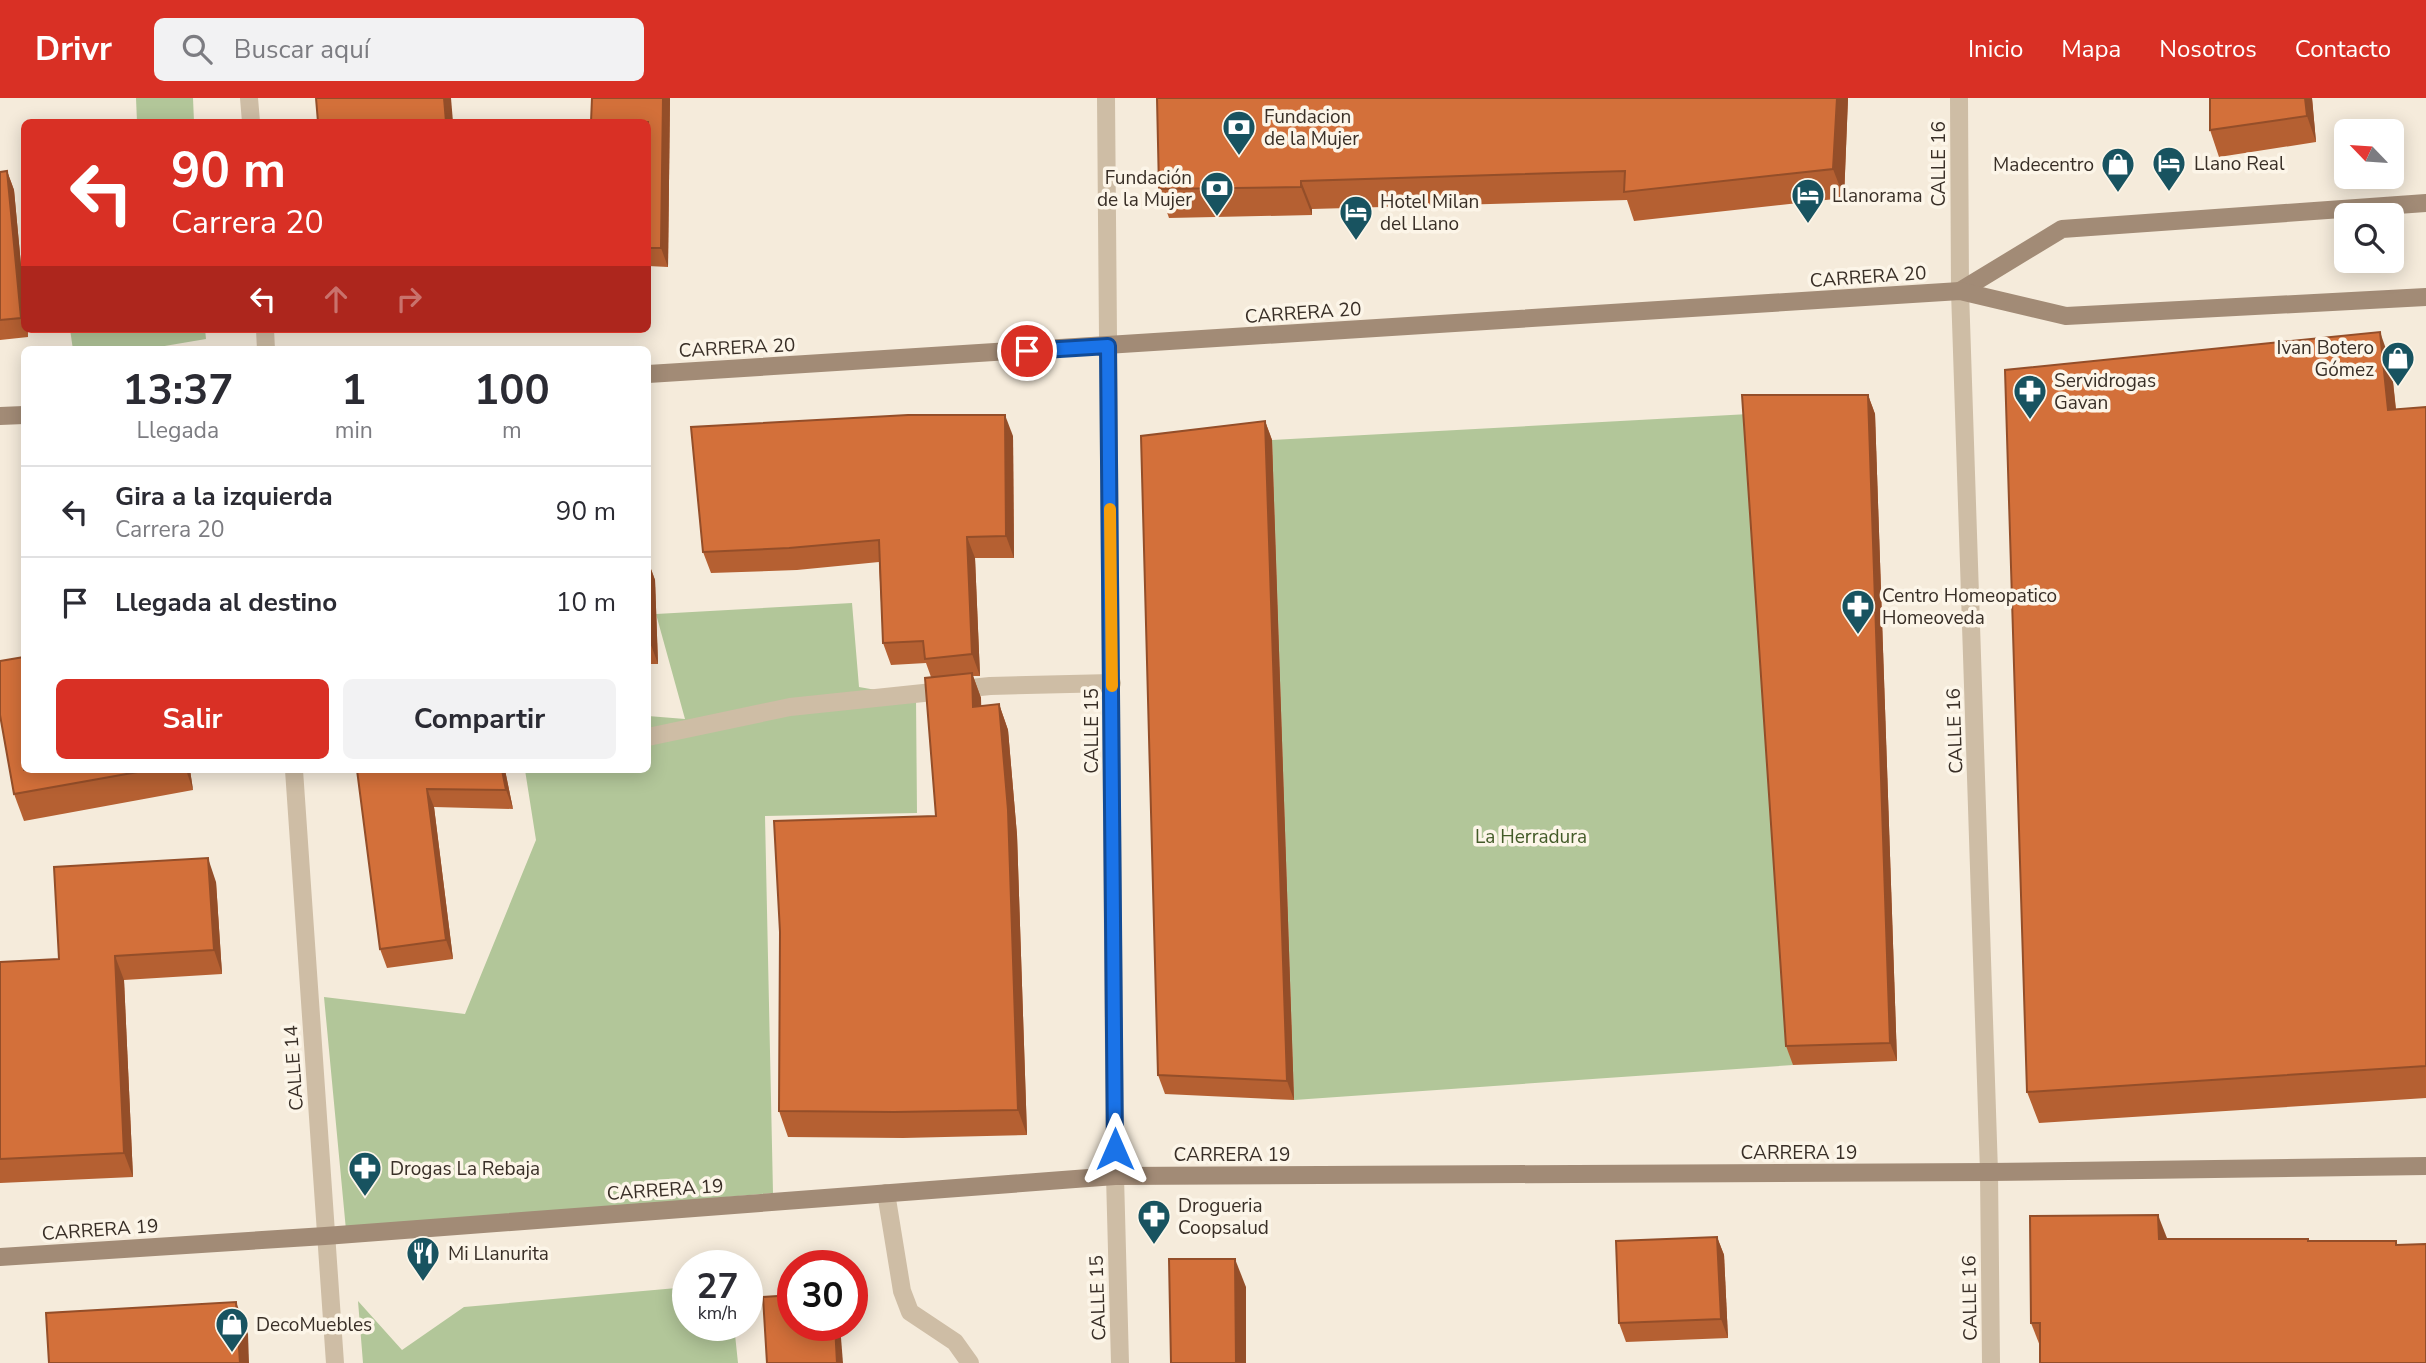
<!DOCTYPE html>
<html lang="es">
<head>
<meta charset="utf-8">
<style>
	body { margin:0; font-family:"Nunito Sans",sans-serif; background:#f2f2f3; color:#2b2b33; height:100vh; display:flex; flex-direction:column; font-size:26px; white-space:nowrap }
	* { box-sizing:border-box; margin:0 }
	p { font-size:23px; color:#7c7c81 }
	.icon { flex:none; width:38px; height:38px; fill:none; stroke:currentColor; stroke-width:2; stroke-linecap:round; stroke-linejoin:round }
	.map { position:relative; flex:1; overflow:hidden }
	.panel { position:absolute; left:21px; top:248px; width:630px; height:427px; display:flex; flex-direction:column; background:#fff; border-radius:10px; box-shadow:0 4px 18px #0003 }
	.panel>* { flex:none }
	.guide { position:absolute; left:21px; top:21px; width:630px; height:214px; border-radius:10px; box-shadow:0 4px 18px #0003; background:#d93025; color:#fff; overflow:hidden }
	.needle { width:46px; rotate:295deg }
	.controls { position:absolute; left:2334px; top:21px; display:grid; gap:14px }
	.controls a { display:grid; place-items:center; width:70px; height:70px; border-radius:10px; background:#fff; box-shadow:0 4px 18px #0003; font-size:35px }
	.speed { position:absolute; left:672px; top:1152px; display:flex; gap:14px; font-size:35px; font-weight:700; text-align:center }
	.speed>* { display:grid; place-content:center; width:91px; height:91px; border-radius:50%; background:#fff; box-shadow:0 4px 18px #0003; line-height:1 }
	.speed small { font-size:18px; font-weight:400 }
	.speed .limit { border:10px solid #d22; background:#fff; color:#111 }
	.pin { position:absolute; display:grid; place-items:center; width:60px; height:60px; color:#fff; margin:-30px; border:4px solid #fff; border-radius:50%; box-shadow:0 2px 7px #0007 }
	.me { position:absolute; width:77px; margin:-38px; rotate:0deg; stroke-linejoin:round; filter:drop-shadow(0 0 5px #0008) }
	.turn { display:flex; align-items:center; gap:24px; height:147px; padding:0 35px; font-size:32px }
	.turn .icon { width:91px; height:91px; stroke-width:2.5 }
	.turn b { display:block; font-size:49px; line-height:60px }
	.lanes { display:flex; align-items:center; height:66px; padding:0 35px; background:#0003; justify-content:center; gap:35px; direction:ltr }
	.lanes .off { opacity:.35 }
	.eta { display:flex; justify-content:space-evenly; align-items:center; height:119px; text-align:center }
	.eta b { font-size:42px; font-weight:700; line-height:49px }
	.primary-button { display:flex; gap:14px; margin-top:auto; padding:14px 35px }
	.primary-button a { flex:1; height:80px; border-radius:10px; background:#d93025; color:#fff; font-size:28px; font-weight:700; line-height:80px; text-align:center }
	.primary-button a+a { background:#f2f2f3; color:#2b2b33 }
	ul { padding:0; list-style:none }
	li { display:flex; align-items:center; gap:21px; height:91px; padding:0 35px; border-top:2px solid #e1e1e2 }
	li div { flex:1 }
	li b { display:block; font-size:26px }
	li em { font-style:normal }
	header { display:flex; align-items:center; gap:42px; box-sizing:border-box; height:98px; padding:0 35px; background:#d93025; color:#fff }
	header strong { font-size:33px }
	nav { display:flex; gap:38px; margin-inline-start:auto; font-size:24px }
	.search { width:490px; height:63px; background:#f2f2f3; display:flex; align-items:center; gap:18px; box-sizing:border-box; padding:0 24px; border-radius:10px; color:#7c7c81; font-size:26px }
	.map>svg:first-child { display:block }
	.green { fill:#b2c699 }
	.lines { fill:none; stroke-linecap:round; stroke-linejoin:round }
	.service { stroke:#cebda5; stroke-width:18 }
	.minor { stroke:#cebda5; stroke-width:18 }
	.secondary { stroke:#a28b76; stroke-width:18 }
	.wall { fill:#b56032 }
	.shaded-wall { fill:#944e29 }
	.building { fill:#d3703a; stroke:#944e29; stroke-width:2 }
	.route-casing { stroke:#114b97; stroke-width:18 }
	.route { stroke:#1a73e8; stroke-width:12 }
	.slow { stroke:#f59e0b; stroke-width:12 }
	.labels { text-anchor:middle; stroke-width:7; stroke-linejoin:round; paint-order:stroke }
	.poi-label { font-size:19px; fill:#392f27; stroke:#fcf5e8; text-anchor:start }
	.street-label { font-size:19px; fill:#392f27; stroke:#fcf5e8 }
	.park-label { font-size:19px; fill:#435b28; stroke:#fcf5e8 }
</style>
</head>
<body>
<header>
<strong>Drivr</strong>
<div class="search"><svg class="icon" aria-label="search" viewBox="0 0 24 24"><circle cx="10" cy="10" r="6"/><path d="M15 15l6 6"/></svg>Buscar aquí</div>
<nav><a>Inicio</a><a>Mapa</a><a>Nosotros</a><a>Contacto</a></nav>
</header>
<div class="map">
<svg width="2426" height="1265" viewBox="0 0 2426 1265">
	<rect width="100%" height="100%" fill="#f5ebdb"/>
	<!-- green -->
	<g class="green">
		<polygon points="136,0 193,0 194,24 137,24"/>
		<polygon points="70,231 205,231 206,241 141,252 73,252"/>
		<polygon points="1749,316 1793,967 1294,1002 1272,342"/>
		<polygon points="852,505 859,589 916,599 917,715 765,718 773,1095 346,1132 324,899 465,916 536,742 525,672 648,672 648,618 685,621 656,516"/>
		<polygon points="688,1189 688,1227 734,1227 738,1265 363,1265 358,1203 402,1252 464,1209"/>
	</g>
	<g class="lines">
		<!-- service -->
		<g class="service">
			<polyline points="648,639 790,609 990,588 1112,585"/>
			<polyline points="886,1095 902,1193 910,1214 955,1244 970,1265"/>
		</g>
		<!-- minor -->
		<g class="minor">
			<polyline points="249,0 251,24"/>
			<polyline points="1106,0 1115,1078 1120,1265"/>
			<polyline points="1959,0 1960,193 1989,1074 1991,1265"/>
			<polyline points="265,231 266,252"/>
			<polyline points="294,672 335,1265"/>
		</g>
		<!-- secondary -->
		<g class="secondary">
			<polyline points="1960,193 2062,131 2426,105"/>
			<polyline points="648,276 1960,193 2066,218 2426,199"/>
			<polyline points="0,318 24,317"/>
			<polyline points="0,1159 325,1138 1115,1078 1989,1074 2426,1068"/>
		</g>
	</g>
	<!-- wall -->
	<g class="wall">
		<polygon points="592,0 670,0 668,169 648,168 648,24"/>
		<polygon points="1157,0 1848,0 1844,100 1634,123 1627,102 1312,111 1312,117 1169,120 1159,91"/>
		<polygon points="2312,0 2316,44 2219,59 2210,32"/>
		<polygon points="7,73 14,92 24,199 24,231 28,231 28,239 0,242 0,74"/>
		<polygon points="2391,265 2396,311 2426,309 2426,1000 2039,1025 2027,994"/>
		<polygon points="1868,297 1875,316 1897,963 1793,967 1786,948"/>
		<polygon points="1265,323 1272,342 1294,1002 1165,996 1158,977"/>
		<polygon points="1013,338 1014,460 975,460 980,578 973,578 981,600 981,608 999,606 1008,632 1017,737 1027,1037 903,1040 788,1039 779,1013 936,718 931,579 926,565 891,567 883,545 879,464 797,472 711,475 703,454"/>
		<polygon points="648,463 655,482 658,566 648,566"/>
		<polygon points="24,672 190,672 193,692 24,723 14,696"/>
		<polygon points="357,672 505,672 513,711 434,709 453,861 387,870 380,851"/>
		<polygon points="216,784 222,876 124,882 133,1079 0,1085 0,864 59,861"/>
		<polygon points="2158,1117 2040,1248 2031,1225"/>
		<polygon points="1717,1139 1724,1157 1728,1240 1626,1244 1619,1225"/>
	</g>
	<!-- shaded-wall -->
	<g class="shaded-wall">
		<polygon points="444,0 451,0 453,24 446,24"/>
		<polygon points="663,0 670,0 668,169 661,150"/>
		<polygon points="1837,0 1848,0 1844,100 1833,71"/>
		<polygon points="2305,0 2312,0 2316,44 2307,18"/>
		<polygon points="7,73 14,92 24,199 24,228 21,220"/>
		<polygon points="1301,83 1312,111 1312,117 1301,89"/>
		<polygon points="2380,234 2391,265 2399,343 2388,312"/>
		<polygon points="1868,297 1875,316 1897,963 1890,945"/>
		<polygon points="1005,317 1013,338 1014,460 1006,438"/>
		<polygon points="1265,323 1272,342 1294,1002 1287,983"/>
		<polygon points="967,439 975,460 980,578 972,556"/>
		<polygon points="648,463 655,482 658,566 651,547"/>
		<polygon points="972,575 981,600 982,634 973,609"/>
		<polygon points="999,606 1008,632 1017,737 1027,1037 1018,1012"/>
		<polygon points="186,672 190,672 193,692"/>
		<polygon points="502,672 505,672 513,711 506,692"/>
		<polygon points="427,691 434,709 453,861 446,842"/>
		<polygon points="208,760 216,784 222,876 214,852"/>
		<polygon points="115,858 124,882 133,1079 124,1055"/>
		<polygon points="2158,1117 2167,1140 2167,1164 2159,1141"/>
		<polygon points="1717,1139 1724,1157 1728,1240 1721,1221"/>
		<polygon points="1235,1161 1246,1189 1246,1265 1236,1265"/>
		<polygon points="236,1204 248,1236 249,1265 240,1265"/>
		<polygon points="835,1227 840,1227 843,1265 837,1265"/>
	</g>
	<!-- building -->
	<g class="building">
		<polygon points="316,0 444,0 446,24 318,24"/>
		<polygon points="592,0 663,0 661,150 648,150 648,24 591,24"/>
		<polygon points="1157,0 1837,0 1833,71 1624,94 1625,73 1301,83 1301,89 1159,91"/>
		<polygon points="2210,0 2305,0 2307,18 2210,32"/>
		<polygon points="7,73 21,220 0,222 0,74"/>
		<polygon points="2380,234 2388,312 2426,309 2426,968 2027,994 2005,272"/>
		<polygon points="1742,297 1868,297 1890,945 1786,948"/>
		<polygon points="908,317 1005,317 1006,438 967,439 972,556 925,561 923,543 883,545 879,442 789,450 703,454 691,329"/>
		<polygon points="1265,323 1287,983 1158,977 1141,338"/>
		<polygon points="648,463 651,547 648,547"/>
		<polygon points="24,559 24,672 149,672 14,696 0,617 0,563"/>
		<polygon points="972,575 973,609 999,606 1008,712 1018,1012 894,1014 779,1013 780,834 774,723 936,718 925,580"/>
		<polygon points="357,672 502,672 506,692 427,691 446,842 380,851"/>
		<polygon points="208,760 214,852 115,858 124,1055 0,1061 0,864 59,861 54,769"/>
		<polygon points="2158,1117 2159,1141 2308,1141 2308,1143 2396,1143 2396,1147 2426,1146 2426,1265 2040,1265 2040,1225 2031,1225 2030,1118"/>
		<polygon points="1717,1139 1721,1221 1619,1225 1616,1143"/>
		<polygon points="1169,1161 1235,1161 1236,1265 1171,1265"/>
		<polygon points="793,1197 793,1227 835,1227 837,1265 767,1265 763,1199"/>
		<polygon points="236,1204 240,1265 49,1265 46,1215"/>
	</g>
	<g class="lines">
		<defs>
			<polyline id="route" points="1027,253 1108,248 1115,1051"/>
		</defs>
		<!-- route casing -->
		<use href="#route" class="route-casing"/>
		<!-- route -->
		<use href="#route" class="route"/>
		<!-- slow -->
		<polyline class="slow" points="1110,411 1112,588"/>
	</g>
	<!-- icons -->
	<defs>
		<symbol id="bank-pin" viewBox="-11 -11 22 30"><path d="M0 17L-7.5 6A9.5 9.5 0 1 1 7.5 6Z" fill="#185360" stroke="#fcf5e8"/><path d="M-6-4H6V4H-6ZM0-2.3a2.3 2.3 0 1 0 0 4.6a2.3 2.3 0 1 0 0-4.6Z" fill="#fff"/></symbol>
		<symbol id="hotel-pin" viewBox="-11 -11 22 30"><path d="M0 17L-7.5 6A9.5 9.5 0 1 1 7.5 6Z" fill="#185360" stroke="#fcf5e8"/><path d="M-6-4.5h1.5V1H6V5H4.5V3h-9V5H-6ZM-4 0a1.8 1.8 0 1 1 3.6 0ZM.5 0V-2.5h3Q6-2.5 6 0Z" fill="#fff"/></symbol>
		<symbol id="shop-pin" viewBox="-11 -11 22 30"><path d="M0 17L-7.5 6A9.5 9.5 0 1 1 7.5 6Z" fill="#185360" stroke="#fcf5e8"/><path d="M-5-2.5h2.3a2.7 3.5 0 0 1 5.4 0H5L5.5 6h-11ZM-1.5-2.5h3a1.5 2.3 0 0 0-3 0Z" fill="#fff"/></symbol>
		<symbol id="pharmacy-pin" viewBox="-11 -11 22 30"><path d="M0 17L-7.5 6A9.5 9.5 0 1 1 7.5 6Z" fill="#185360" stroke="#fcf5e8"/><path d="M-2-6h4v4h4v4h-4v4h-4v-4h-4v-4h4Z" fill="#fff"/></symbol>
		<symbol id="restaurant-pin" viewBox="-11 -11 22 30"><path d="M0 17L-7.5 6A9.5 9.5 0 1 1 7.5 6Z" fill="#185360" stroke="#fcf5e8"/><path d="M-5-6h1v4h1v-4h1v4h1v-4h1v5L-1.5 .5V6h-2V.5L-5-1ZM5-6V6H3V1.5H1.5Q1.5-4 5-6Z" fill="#fff"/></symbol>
	</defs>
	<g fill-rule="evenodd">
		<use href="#bank-pin" x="1220" y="10" width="38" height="52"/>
		<use href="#hotel-pin" x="2150" y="46" width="38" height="52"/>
		<use href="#shop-pin" x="2099" y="47" width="38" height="52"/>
		<use href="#bank-pin" x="1198" y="71" width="38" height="52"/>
		<use href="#hotel-pin" x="1789" y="78" width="38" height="52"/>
		<use href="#hotel-pin" x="1337" y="95" width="38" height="52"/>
		<use href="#shop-pin" x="2379" y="241" width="38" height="52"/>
		<use href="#pharmacy-pin" x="2011" y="274" width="38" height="52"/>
		<use href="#pharmacy-pin" x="1839" y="489" width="38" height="52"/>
		<use href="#pharmacy-pin" x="346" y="1051" width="38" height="52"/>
		<use href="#pharmacy-pin" x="1135" y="1099" width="38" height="52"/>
		<use href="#restaurant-pin" x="404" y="1136" width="38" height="52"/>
		<use href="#shop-pin" x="213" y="1207" width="38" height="52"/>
	</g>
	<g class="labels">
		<!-- poi labels -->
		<g class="poi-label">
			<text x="1264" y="25">Fundacion<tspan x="1264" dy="22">de la Mujer</tspan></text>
			<text x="2194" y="72">Llano Real</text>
			<text x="2094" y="73" text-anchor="end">Madecentro</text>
			<text x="1192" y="86" text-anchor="end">Fundación<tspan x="1192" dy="22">de la Mujer</tspan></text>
			<text x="1832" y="104">Llanorama</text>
			<text x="1380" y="110">Hotel Milan<tspan x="1380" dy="22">del Llano</tspan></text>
			<text x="2374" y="256" text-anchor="end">Ivan Botero<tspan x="2374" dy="22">Gómez</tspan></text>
			<text x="2054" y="289">Servidrogas<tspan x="2054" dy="22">Gavan</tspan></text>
			<text x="1882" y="504">Centro Homeopatico<tspan x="1882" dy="22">Homeoveda</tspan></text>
			<text x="390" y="1077">Drogas La Rebaja</text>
			<text x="1178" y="1114">Drogueria<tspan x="1178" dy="22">Coopsalud</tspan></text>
			<text x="448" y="1162">Mi Llanurita</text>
			<text x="256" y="1233">DecoMuebles</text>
		</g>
		<!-- street labels -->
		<g class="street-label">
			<text transform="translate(1938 66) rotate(-90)" y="7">CALLE 16</text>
			<text transform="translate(1868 178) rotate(-4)" y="7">CARRERA 20</text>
			<text transform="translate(1303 214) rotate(-4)" y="7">CARRERA 20</text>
			<text transform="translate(737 249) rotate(-3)" y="7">CARRERA 20</text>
			<text transform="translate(1091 633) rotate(-90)" y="7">CALLE 15</text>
			<text transform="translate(1954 633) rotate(-92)" y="7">CALLE 16</text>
			<text transform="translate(293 970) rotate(-94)" y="7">CALLE 14</text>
			<text x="1799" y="1061">CARRERA 19</text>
			<text x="1232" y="1063">CARRERA 19</text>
			<text transform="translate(665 1091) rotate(-4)" y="7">CARRERA 19</text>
			<text transform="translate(100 1131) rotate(-4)" y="7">CARRERA 19</text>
			<text transform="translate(1097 1200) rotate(-92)" y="7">CALLE 15</text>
			<text transform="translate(1969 1200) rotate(-91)" y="7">CALLE 16</text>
		</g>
		<!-- park labels -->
		<g class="park-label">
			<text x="1531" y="745">La Herradura</text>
		</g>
	</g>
</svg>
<div class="controls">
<a><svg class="needle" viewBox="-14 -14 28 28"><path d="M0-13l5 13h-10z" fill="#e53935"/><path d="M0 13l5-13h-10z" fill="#7c7c81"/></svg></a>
<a><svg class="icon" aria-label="search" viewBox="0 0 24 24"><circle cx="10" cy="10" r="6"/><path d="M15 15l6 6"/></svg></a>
</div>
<div class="speed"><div>27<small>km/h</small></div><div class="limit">30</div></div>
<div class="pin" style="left:1027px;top:253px;background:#d93025"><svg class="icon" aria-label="arrive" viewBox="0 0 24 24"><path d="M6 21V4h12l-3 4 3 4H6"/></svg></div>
<svg class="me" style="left:1115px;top:1051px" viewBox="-20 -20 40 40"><path d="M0-17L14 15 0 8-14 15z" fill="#1a73e8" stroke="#fff" stroke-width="4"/></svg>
<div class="guide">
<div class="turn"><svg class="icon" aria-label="left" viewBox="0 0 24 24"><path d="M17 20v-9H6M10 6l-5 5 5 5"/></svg><div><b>90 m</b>Carrera 20</div></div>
<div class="lanes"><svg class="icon" aria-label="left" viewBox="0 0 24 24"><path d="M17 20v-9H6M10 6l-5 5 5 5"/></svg><svg class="icon off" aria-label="ahead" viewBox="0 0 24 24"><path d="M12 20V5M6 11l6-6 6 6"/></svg><svg class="icon off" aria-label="right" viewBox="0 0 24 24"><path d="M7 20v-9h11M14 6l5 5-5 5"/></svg></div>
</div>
<section class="panel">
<div class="eta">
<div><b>13:37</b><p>Llegada</p></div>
<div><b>1</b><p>min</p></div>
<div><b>100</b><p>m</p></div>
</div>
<ul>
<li><svg class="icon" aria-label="left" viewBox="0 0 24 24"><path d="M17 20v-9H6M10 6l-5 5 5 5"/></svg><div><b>Gira a la izquierda</b><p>Carrera 20</p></div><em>90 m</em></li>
<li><svg class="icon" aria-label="arrive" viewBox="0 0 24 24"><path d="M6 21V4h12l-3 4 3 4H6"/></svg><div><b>Llegada al destino</b></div><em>10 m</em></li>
</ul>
<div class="primary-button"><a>Salir</a><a>Compartir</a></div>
</section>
</div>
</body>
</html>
